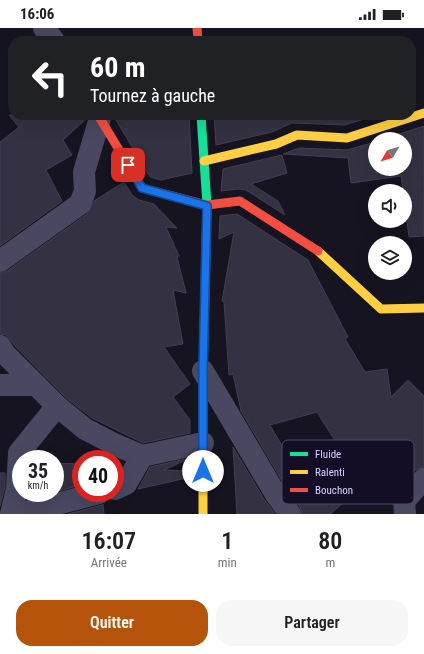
<!DOCTYPE html>
<html lang="fr">
<head>
<meta charset="utf-8">
<style>
	body { margin:0; font-family:"Roboto Condensed",sans-serif; background:#f6f6f6; color:#202124; height:100vh; display:flex; flex-direction:column; font-size:15px; white-space:nowrap }
	* { box-sizing:border-box; margin:0 }
	p { font-size:13px; color:#757577 }
	.icon { flex:none; width:22px; height:22px; fill:none; stroke:currentColor; stroke-width:2; stroke-linecap:round; stroke-linejoin:round }
	.map { position:relative; height:486px; overflow:hidden }
	.details { display:flex; flex-direction:column; background:#fff; flex:1 }
	.details>* { flex:none }
	.guide { position:absolute; left:8px; top:8px; width:408px; height:84px; border-radius:16px; box-shadow:0 4px 16px #0002; background:#202124; color:#fff; overflow:hidden }
	.needle { width:26px; rotate:232deg }
	.controls { position:absolute; left:368px; top:104px; display:grid; gap:8px }
	.controls a { display:grid; place-items:center; width:44px; height:44px; border-radius:50%; background:#fff; box-shadow:0 4px 16px #0002; font-size:20px }
	.speed { position:absolute; left:12px; top:422px; display:flex; gap:8px; font-size:20px; font-weight:700; text-align:center }
	.speed>* { display:grid; place-content:center; width:52px; height:52px; border-radius:50%; background:#fff; box-shadow:0 4px 16px #0002; line-height:1 }
	.speed small { font-size:10px; font-weight:400 }
	.speed .limit { border:6px solid #d22; background:#fff; color:#111 }
	.pin { position:absolute; display:grid; place-items:center; width:34px; height:34px; color:#fff; margin:-17px; border-radius:8px; box-shadow:0 2px 6px #0006 }
	.me { position:absolute; width:44px; margin:-22px; rotate:0deg; stroke-linejoin:round; filter:drop-shadow(0 0 3px #0008) }
	.turn { display:flex; align-items:center; gap:14px; height:84px; padding:0 16px; font-size:18px }
	.turn .icon { width:52px; height:52px; stroke-width:2.5 }
	.turn b { display:block; font-size:28px; line-height:34px }
	.eta { display:flex; justify-content:space-evenly; align-items:center; height:68px; text-align:center }
	.eta b { font-size:24px; font-weight:600; line-height:28px }
	.primary-button { display:flex; gap:8px; margin-top:auto; padding:8px 16px }
	.primary-button a { flex:1; height:46px; border-radius:16px; background:#b45309; color:#fff; font-size:16px; font-weight:600; line-height:46px; text-align:center }
	.primary-button a+a { background:#f6f6f6; color:#202124 }
	.status { display:flex; justify-content:space-between; align-items:center; height:28px; padding:0 20px; background:#fff; direction:ltr }
	.status svg { height:11px; fill:currentColor }
	.map>svg:first-child { display:block }
	.building { fill:#343142; stroke:#433e54; fill-rule:evenodd }
	.lines { fill:none; stroke-linecap:round; stroke-linejoin:round }
	.street { stroke:#4a4861; stroke-width:22 }
	.fast { stroke:#16e098; stroke-width:9 }
	.slow { stroke:#ffcf43; stroke-width:9 }
	.jam { stroke:#f24e42; stroke-width:9 }
	.route-casing { stroke:#114b97; stroke-width:10 }
	.route { stroke:#1a73e8; stroke-width:7 }
	.key { fill:#130e26; stroke:#4f4967; stroke-width:1 }
	.key-label { font-size:11px; fill:#dad3ff }
</style>
</head>
<body>
<div class="status"><b>16:06</b><svg viewBox="0 0 49 12"><path d="M0 12V9h3v3zM5 12V6h3v6zM10 12V3h3v9zM15 12V0h3v12zM26 1h20v11H26zM47 4h2v5h-2z"/></svg></div>
<div class="map">
<svg width="424" height="486" viewBox="0 0 424 486">
	<rect width="100%" height="100%" fill="#161420"/>
	<!-- building -->
	<g class="building">
		<polygon points="9,87 86,87 86,91 63,112 72,127 46,142 62,173 0,218 0,114 19,99"/>
		<polygon points="113,87 189,87 192,145 161,152 150,149"/>
		<polygon points="214,87 377,87 345,97 292,95 272,104 216,117"/>
		<polygon points="424,98 424,208 409,209 405,179 405,163 403,163 401,148 351,155 348,130 283,126 299,120 347,122 375,114 375,141 405,141 405,111 384,111"/>
		<polygon points="282,127 287,145 251,156 278,173 285,187 246,162 238,161 221,163 223,141"/>
		<polygon points="124,154 132,167 139,172 154,176 177,200 166,199 179,228 177,229 186,265 173,262 183,316 164,319 190,356 173,369 190,392 190,405 143,415 92,390 65,369 15,318 6,307 0,306 0,245 7,243 87,186 94,173"/>
		<path d="M237 186 308 232 348 309 345 311 365 344 387 341 391 369 408 352 424 368V439L415 442 402 456 387 438 330 486H302L300 479 285 458 241 383 233 346 229 347 224 274 222 273 234 204 219 211V209L220 188ZM317 384 339 419 297 444 270 397Z"/>
		<polygon points="233,419 264,471 275,486 237,486"/>
		<polygon points="190,430 164,442 186,443 187,450 138,461 150,439"/>
		<polygon points="55,435 81,436 81,457 55,464"/>
		<polygon points="0,445 5,445 5,459 0,478"/>
		<polygon points="103,476 104,486 68,486 102,477"/>
	</g>
	<g class="lines">
		<!-- street -->
		<g class="street">
			<polyline points="44,0 54,13"/>
			<polyline points="0,233 80,176 85,163 84,144 100,90"/>
			<polyline points="0,318 5,326 57,378 85,401 116,417 142,428"/>
			<polyline points="203,343 275,465 290,486"/>
			<polyline points="0,357 36,357"/>
			<polyline points="115,461 126,456 142,428 203,415"/>
			<polyline points="11,486 17,461 19,425 57,378"/>
			<polyline points="19,486 99,465"/>
			<polyline points="405,486 404,473 424,451"/>
		</g>
		<!-- fast -->
		<polyline class="fast" points="201,87 207,177 203,350"/>
		<!-- slow -->
		<g class="slow">
			<polyline points="204,133 276,116 297,107 347,110 424,85"/>
			<polyline points="318,223 381,281 424,280"/>
			<polyline points="203,350 203,486"/>
		</g>
		<!-- jam -->
		<g class="jam">
			<polyline points="197,0 198,13"/>
			<polyline points="98,87 142,160 207,177 240,173 318,223"/>
		</g>
	</g>
	<g class="lines">
		<defs>
			<polyline id="route" points="128,137 142,160 207,178 203,343 203,443"/>
		</defs>
		<!-- route casing -->
		<use href="#route" class="route-casing"/>
		<!-- route -->
		<use href="#route" class="route"/>
	</g>
	<!-- legend -->
	<rect x="282" y="412" width="132" height="64" rx="6" class="key"/>
	<rect x="290" y="424" width="18" height="4" fill="#16e098"/>
	<rect x="290" y="442" width="18" height="4" fill="#ffcf43"/>
	<rect x="290" y="460" width="18" height="4" fill="#f24e42"/>
	<g class="key-label">
		<text x="315" y="430">Fluide</text>
		<text x="315" y="448">Ralenti</text>
		<text x="315" y="466">Bouchon</text>
	</g>
</svg>
<div class="controls">
<a><svg class="needle" viewBox="-14 -14 28 28"><path d="M0-13l5 13h-10z" fill="#e53935"/><path d="M0 13l5-13h-10z" fill="#757577"/></svg></a>
<a><svg class="icon" aria-label="sound" viewBox="0 0 24 24"><path d="M4 9h4l5-4v14l-5-4H4zM17 9q2 3 0 6"/></svg></a>
<a><svg class="icon" aria-label="layers" viewBox="0 0 24 24"><path d="M12 4l9 5-9 5-9-5zM3 14l9 5 9-5"/></svg></a>
</div>
<div class="speed"><div>35<small>km/h</small></div><div class="limit">40</div></div>
<div class="pin" style="left:128px;top:137px;background:#d93025"><svg class="icon" aria-label="arrive" viewBox="0 0 24 24"><path d="M6 21V4h12l-3 4 3 4H6"/></svg></div>
<svg class="me" style="left:203px;top:443px" viewBox="-20 -20 40 40"><circle r="19" fill="#fff"/><path d="M0-13L10 11 0 6-10 11z" fill="#1a73e8"/></svg>
<div class="guide">
<div class="turn"><svg class="icon" aria-label="left" viewBox="0 0 24 24"><path d="M17 20v-9H6M10 6l-5 5 5 5"/></svg><div><b>60 m</b>Tournez à gauche</div></div>
</div>
</div>
<section class="details">
<div class="eta">
<div><b>16:07</b><p>Arrivée</p></div>
<div><b>1</b><p>min</p></div>
<div><b>80</b><p>m</p></div>
</div>
<div class="primary-button"><a>Quitter</a><a>Partager</a></div>
</section>
</body>
</html>
